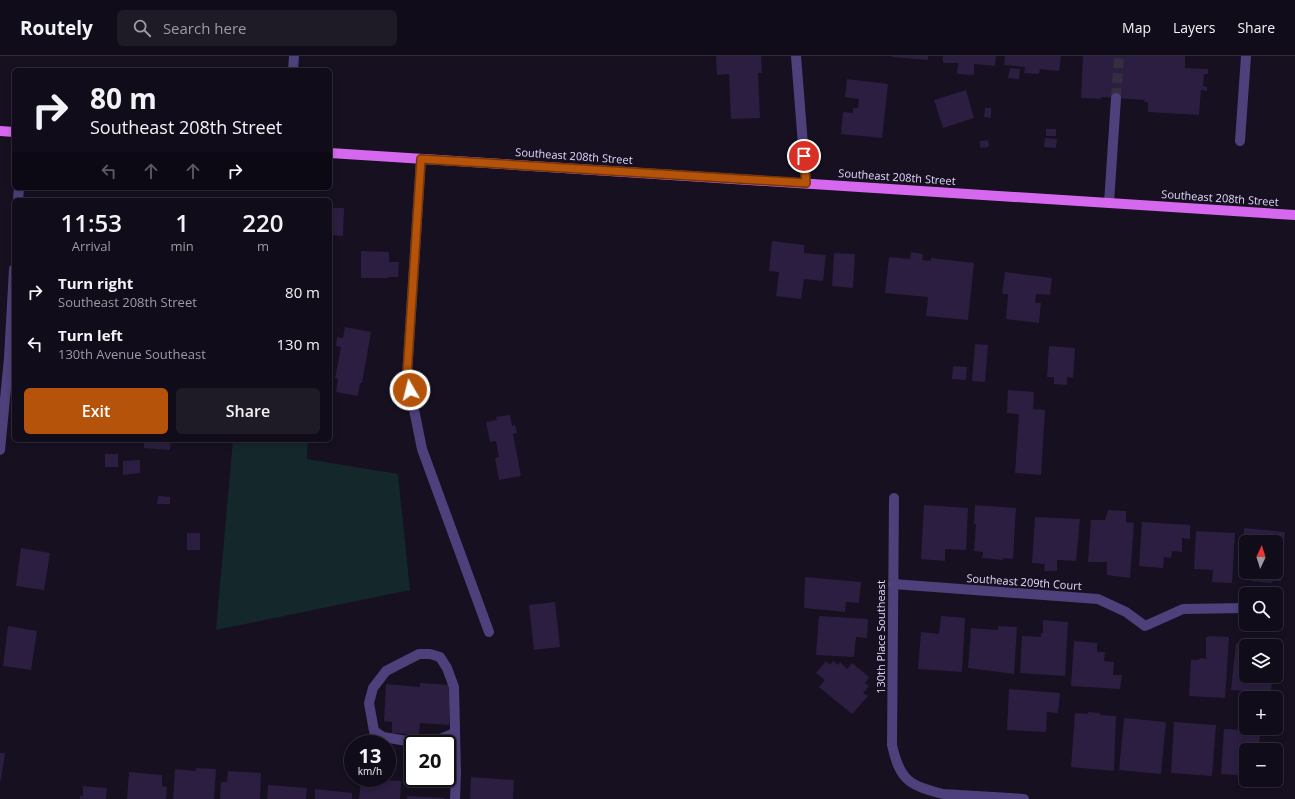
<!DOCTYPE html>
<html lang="en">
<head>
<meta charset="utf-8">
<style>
	body { margin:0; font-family:"Open Sans",sans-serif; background:#1e1a26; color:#f1f3f6; height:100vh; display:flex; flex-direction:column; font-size:15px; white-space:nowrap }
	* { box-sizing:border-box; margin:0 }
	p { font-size:13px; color:#9c9ba2 }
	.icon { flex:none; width:22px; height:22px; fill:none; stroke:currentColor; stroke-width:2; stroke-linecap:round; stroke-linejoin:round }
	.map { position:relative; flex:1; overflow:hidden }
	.details { position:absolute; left:12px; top:142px; width:320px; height:244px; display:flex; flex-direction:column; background:#100c19; border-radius:6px; box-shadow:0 2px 6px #0003,0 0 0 1px #302c38 }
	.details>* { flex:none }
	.banner { position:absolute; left:12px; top:12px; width:320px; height:122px; border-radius:6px; box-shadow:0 2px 6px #0003,0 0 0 1px #302c38; background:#100c19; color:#f1f3f6; overflow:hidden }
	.needle { width:26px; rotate:4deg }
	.buttons { position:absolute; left:1239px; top:479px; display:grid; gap:8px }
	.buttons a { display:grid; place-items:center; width:44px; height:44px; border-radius:6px; background:#100c19; box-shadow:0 2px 6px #0003,0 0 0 1px #302c38; font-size:20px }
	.speed { position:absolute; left:344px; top:679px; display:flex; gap:8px; font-size:20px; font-weight:700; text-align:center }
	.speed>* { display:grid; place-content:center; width:52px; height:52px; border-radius:50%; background:#100c19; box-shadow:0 2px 6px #0003,0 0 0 1px #302c38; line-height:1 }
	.speed small { font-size:10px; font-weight:400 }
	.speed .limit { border:2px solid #111; border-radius:6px; background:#fff; color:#111 }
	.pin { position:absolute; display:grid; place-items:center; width:34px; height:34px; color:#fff; margin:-17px; border:2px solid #fff; border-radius:50%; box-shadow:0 1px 4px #0007 }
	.me { position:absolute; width:44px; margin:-22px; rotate:352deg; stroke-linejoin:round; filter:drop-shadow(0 0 3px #0008) }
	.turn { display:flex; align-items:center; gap:14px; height:84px; padding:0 12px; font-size:18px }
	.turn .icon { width:52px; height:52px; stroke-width:2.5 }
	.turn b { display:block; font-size:28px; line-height:34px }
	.lanes { display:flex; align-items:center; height:38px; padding:0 12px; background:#0003; justify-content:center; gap:20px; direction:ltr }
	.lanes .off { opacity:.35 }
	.eta { display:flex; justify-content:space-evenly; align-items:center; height:68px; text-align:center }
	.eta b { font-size:24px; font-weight:600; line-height:28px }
	.cta { display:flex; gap:8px; margin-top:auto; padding:8px 12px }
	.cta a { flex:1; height:46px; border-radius:6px; background:#b45309; color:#fff; font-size:16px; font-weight:600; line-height:46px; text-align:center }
	.cta a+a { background:#1e1a26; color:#f1f3f6 }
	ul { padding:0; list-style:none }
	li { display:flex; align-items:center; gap:12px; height:52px; padding:0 12px }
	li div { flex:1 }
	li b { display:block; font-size:15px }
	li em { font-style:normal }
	header { display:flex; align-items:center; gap:24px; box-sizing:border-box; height:56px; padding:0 20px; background:#100c19; border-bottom:1px solid #302c38 }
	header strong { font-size:19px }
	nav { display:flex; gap:22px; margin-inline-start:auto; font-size:14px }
	.search { width:280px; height:36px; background:#1e1a26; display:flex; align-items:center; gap:10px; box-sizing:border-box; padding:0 14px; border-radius:6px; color:#9c9ba2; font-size:15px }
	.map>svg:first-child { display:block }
	.green { fill:#14272a }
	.building { fill:#2b1e40 }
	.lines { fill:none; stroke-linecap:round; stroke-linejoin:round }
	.minor-tunnel { stroke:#342e42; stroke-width:10; stroke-dasharray:10 5; stroke-linecap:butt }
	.minor { stroke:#4d407b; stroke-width:10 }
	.major { stroke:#d568ee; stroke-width:10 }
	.route-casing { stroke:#753606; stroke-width:10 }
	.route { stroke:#b45309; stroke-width:7 }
	.labels { text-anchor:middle; stroke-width:4; stroke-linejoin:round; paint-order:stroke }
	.street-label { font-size:11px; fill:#e0d5fa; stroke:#161021 }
</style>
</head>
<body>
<header>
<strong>Routely</strong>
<div class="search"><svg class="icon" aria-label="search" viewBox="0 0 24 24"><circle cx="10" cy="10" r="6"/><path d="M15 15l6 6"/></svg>Search here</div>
<nav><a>Map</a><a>Layers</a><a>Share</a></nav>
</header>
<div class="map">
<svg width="1295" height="743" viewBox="0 0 1295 743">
	<rect width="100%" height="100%" fill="#161021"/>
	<!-- green -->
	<polygon class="green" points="233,384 308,384 307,403 398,418 410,534 216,574"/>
	<!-- building -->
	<g class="building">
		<polygon points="716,0 761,0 762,17 758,17 760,62 731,63 729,18 717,19"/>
		<polygon points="892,0 928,0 928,4 892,1"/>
		<polygon points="943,0 996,0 995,10 974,8 974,19 957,18 958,7 943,7"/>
		<polygon points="1005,0 1061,0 1059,15 1040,13 1039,18 1024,17 1025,11 1004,9"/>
		<polygon points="1083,0 1185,0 1185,12 1208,13 1208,18 1204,18 1203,30 1207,31 1207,35 1201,34 1199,59 1148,56 1148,46 1144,46 1145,44 1101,41 1101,43 1081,42"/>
		<polygon points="1010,12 1020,13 1019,23 1008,22"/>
		<polygon points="847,23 888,28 882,82 841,78 843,56 853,57 853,52 858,52 859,43 845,41"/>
		<polygon points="966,34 974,62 943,72 934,44"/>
		<polygon points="985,52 991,52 991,62 984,61"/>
		<rect x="1046" y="73" width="10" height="7"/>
		<polygon points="1045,82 1057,83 1056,92 1044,91"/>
		<polygon points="988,84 989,91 980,92 980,85"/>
		<polygon points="330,150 333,150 333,152 344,152 343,180 330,179"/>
		<polygon points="772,185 804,189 804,197 826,199 823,225 804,223 801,243 776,240 779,216 769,215"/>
		<polygon points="361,195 389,196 389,206 399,206 398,221 388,221 388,222 361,222"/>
		<polygon points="911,196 923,198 922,204 931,205 931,202 974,207 968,264 926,260 928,241 885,237 889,201 910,203"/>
		<polygon points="834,197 855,198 853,232 832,230"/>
		<polygon points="1005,216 1052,222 1050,239 1036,238 1035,247 1041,247 1039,267 1006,263 1008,238 1002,238"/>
		<polygon points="345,271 371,276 362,327 360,327 358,340 336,336 338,323 335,322 341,291 336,290 337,281 343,282"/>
		<polygon points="975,288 988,289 985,326 972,325"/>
		<polygon points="1049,290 1075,292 1073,322 1067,321 1067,329 1054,328 1054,321 1047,321"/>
		<polygon points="953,310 967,311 966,324 952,323"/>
		<polygon points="1008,334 1034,336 1033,353 1045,354 1041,419 1015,417 1019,358 1007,357"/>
		<polygon points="510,359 512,370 515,369 517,377 513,378 521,420 499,424 495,402 499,401 496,385 490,386 486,366 497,364 496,361"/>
		<polygon points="144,384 171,384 170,394 144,392"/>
		<rect x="105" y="398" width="13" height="13"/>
		<polygon points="140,404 140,417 123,419 123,405"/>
		<polygon points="158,440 170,441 170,448 157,448"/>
		<polygon points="924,449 968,452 966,494 945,493 945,505 921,503"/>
		<polygon points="975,449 1016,452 1013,503 1003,502 1003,504 982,502 983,496 974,495 976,468 974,468"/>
		<polygon points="1108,454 1126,455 1126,466 1134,467 1130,522 1107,519 1107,506 1088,506 1091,464 1105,464"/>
		<polygon points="1035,461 1080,463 1076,505 1057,504 1057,515 1044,515 1045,508 1032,507"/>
		<polygon points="1142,466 1190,469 1190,483 1182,482 1182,496 1172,495 1171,502 1164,501 1163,512 1139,510"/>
		<polygon points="1244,472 1285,476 1281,525 1272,525 1272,527 1251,525 1251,519 1243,519 1245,495 1246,496 1246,516 1276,516 1276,486 1246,486 1246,491 1243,491"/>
		<polygon points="1196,475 1235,477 1232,527 1212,526 1213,514 1194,513"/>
		<rect x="187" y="477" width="13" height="17"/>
		<polygon points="21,492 50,497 44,534 16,530"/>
		<polygon points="805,521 861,526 859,547 846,546 845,556 804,552"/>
		<polygon points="555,546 560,591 534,594 529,549"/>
		<polygon points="819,560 868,563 867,582 856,581 854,601 816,599"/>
		<polygon points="941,560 965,562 962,616 918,613 921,576 939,578"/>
		<polygon points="1043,564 1068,566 1065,620 1020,617 1022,580 1041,581 1041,577 1043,577"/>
		<polygon points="8,570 37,575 31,614 3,610"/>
		<polygon points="998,570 1017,571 1014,618 968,612 971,572 998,574"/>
		<polygon points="1208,580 1229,581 1225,642 1189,640 1191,604 1198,604 1201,602 1206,603 1206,581 1208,581"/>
		<polygon points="1260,584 1266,584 1266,586 1275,586 1274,590 1260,590"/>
		<polygon points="1074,585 1097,587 1097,596 1105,596 1104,605 1114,606 1113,619 1122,619 1120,633 1071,630"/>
		<polygon points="1236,587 1258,589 1258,590 1246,590 1246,620 1272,620 1271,637 1231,634"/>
		<polygon points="826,605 830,609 833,605 838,609 840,606 847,613 852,607 869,621 865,627 869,630 863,637 868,640 852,658 819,631 825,624 816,617"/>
		<polygon points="420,627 451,629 449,669 420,667 419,679 392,677 392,666 384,665 386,628 420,631"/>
		<polygon points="1009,633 1060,637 1058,657 1047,656 1046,676 1007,674"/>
		<polygon points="1088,656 1100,657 1100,659 1116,660 1114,715 1071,711 1075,657 1088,658"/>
		<polygon points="1124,662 1166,666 1161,718 1119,714"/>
		<polygon points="1174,666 1216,669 1212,720 1171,717"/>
		<polygon points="1224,673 1260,675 1259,694 1246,694 1246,720 1221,718"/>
		<polygon points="0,697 5,697 1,724 0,724"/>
		<polygon points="196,712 216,713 214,743 173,743 175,713 196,715"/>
		<polygon points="228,715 261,717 260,743 220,743 221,726 227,726"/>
		<polygon points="129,716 162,719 162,730 167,731 166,743 127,743"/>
		<polygon points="471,721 514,724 513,743 470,743"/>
		<polygon points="381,724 401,725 400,743 359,743 361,725 381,726"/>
		<polygon points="268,729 307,732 306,743 267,743"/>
		<polygon points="83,730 107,732 106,743 80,743 80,740 83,740"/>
		<polygon points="315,733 352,737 352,743 315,743"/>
		<polygon points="407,740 444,742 444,743 407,743"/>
	</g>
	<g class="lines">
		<!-- minor-tunnel -->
		<polyline class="minor-tunnel" points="1116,42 1119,0"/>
		<!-- minor -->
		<g class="minor">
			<polyline points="796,0 806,127"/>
			<polyline points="293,14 294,0"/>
			<polyline points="1240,85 1246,0"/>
			<polyline points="421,103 407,319 422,393 489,576"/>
			<polyline points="18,144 19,132"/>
			<polyline points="1109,147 1116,42"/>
			<polyline points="0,394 9,302 14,213"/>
			<path d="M894 442 892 689C900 725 909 729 943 738L1024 743"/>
			<polyline points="893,528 1098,543 1126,556 1145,570 1183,553 1246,552"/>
			<polyline points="455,677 433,686 407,685 383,681 374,675 369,647 373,632 386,615 419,598 430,598 440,601 447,612 454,631 456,717 455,743"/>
		</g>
		<!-- major -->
		<g class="major">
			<polyline points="0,75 14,76"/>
			<polyline points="330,97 1295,159"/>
		</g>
	</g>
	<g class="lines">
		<defs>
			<polyline id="route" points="410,334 407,319 421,103 806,127 804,100"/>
		</defs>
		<!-- route casing -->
		<use href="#route" class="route-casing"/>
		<!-- route -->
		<use href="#route" class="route"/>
	</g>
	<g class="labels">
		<!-- street labels -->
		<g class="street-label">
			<text transform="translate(574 100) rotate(4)" y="4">Southeast 208th Street</text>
			<text transform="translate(897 121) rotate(4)" y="4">Southeast 208th Street</text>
			<text transform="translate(1220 142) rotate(4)" y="4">Southeast 208th Street</text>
			<text transform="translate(1024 526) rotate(4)" y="4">Southeast 209th Court</text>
			<text transform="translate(881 581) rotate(-90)" y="4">130th Place Southeast</text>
		</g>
	</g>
</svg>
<div class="buttons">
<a><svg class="needle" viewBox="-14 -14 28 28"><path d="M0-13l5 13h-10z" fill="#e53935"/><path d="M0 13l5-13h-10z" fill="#9c9ba2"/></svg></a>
<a><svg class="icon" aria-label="search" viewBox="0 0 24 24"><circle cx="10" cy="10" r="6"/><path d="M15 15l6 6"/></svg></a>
<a><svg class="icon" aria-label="layers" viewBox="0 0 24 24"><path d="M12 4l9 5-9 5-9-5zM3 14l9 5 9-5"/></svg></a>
<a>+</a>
<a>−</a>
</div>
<div class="speed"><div>13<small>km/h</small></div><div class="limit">20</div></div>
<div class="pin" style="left:804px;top:100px;background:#d93025"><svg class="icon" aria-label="arrive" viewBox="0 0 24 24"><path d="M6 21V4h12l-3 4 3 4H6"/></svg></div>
<svg class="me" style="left:410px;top:334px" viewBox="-20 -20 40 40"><circle r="17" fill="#b45309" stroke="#fff" stroke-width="3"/><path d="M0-11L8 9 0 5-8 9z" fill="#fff"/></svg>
<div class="banner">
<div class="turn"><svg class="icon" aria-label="right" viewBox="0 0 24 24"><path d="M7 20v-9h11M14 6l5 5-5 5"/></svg><div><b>80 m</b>Southeast 208th Street</div></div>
<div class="lanes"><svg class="icon off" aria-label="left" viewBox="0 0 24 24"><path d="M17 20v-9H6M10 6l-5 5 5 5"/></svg><svg class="icon off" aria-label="ahead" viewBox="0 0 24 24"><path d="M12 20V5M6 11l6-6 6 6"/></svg><svg class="icon off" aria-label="ahead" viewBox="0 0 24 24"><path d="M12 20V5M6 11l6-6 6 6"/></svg><svg class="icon" aria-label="right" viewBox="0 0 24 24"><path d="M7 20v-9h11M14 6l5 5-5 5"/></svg></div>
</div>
<section class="details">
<div class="eta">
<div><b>11:53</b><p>Arrival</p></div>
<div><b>1</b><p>min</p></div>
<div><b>220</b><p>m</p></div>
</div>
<ul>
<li><svg class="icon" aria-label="right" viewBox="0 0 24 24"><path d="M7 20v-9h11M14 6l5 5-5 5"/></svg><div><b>Turn right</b><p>Southeast 208th Street</p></div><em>80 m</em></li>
<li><svg class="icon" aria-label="left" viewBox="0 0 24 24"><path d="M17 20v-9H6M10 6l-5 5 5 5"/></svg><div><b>Turn left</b><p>130th Avenue Southeast</p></div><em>130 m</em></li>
</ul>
<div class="cta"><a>Exit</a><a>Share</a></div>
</section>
</div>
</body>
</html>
